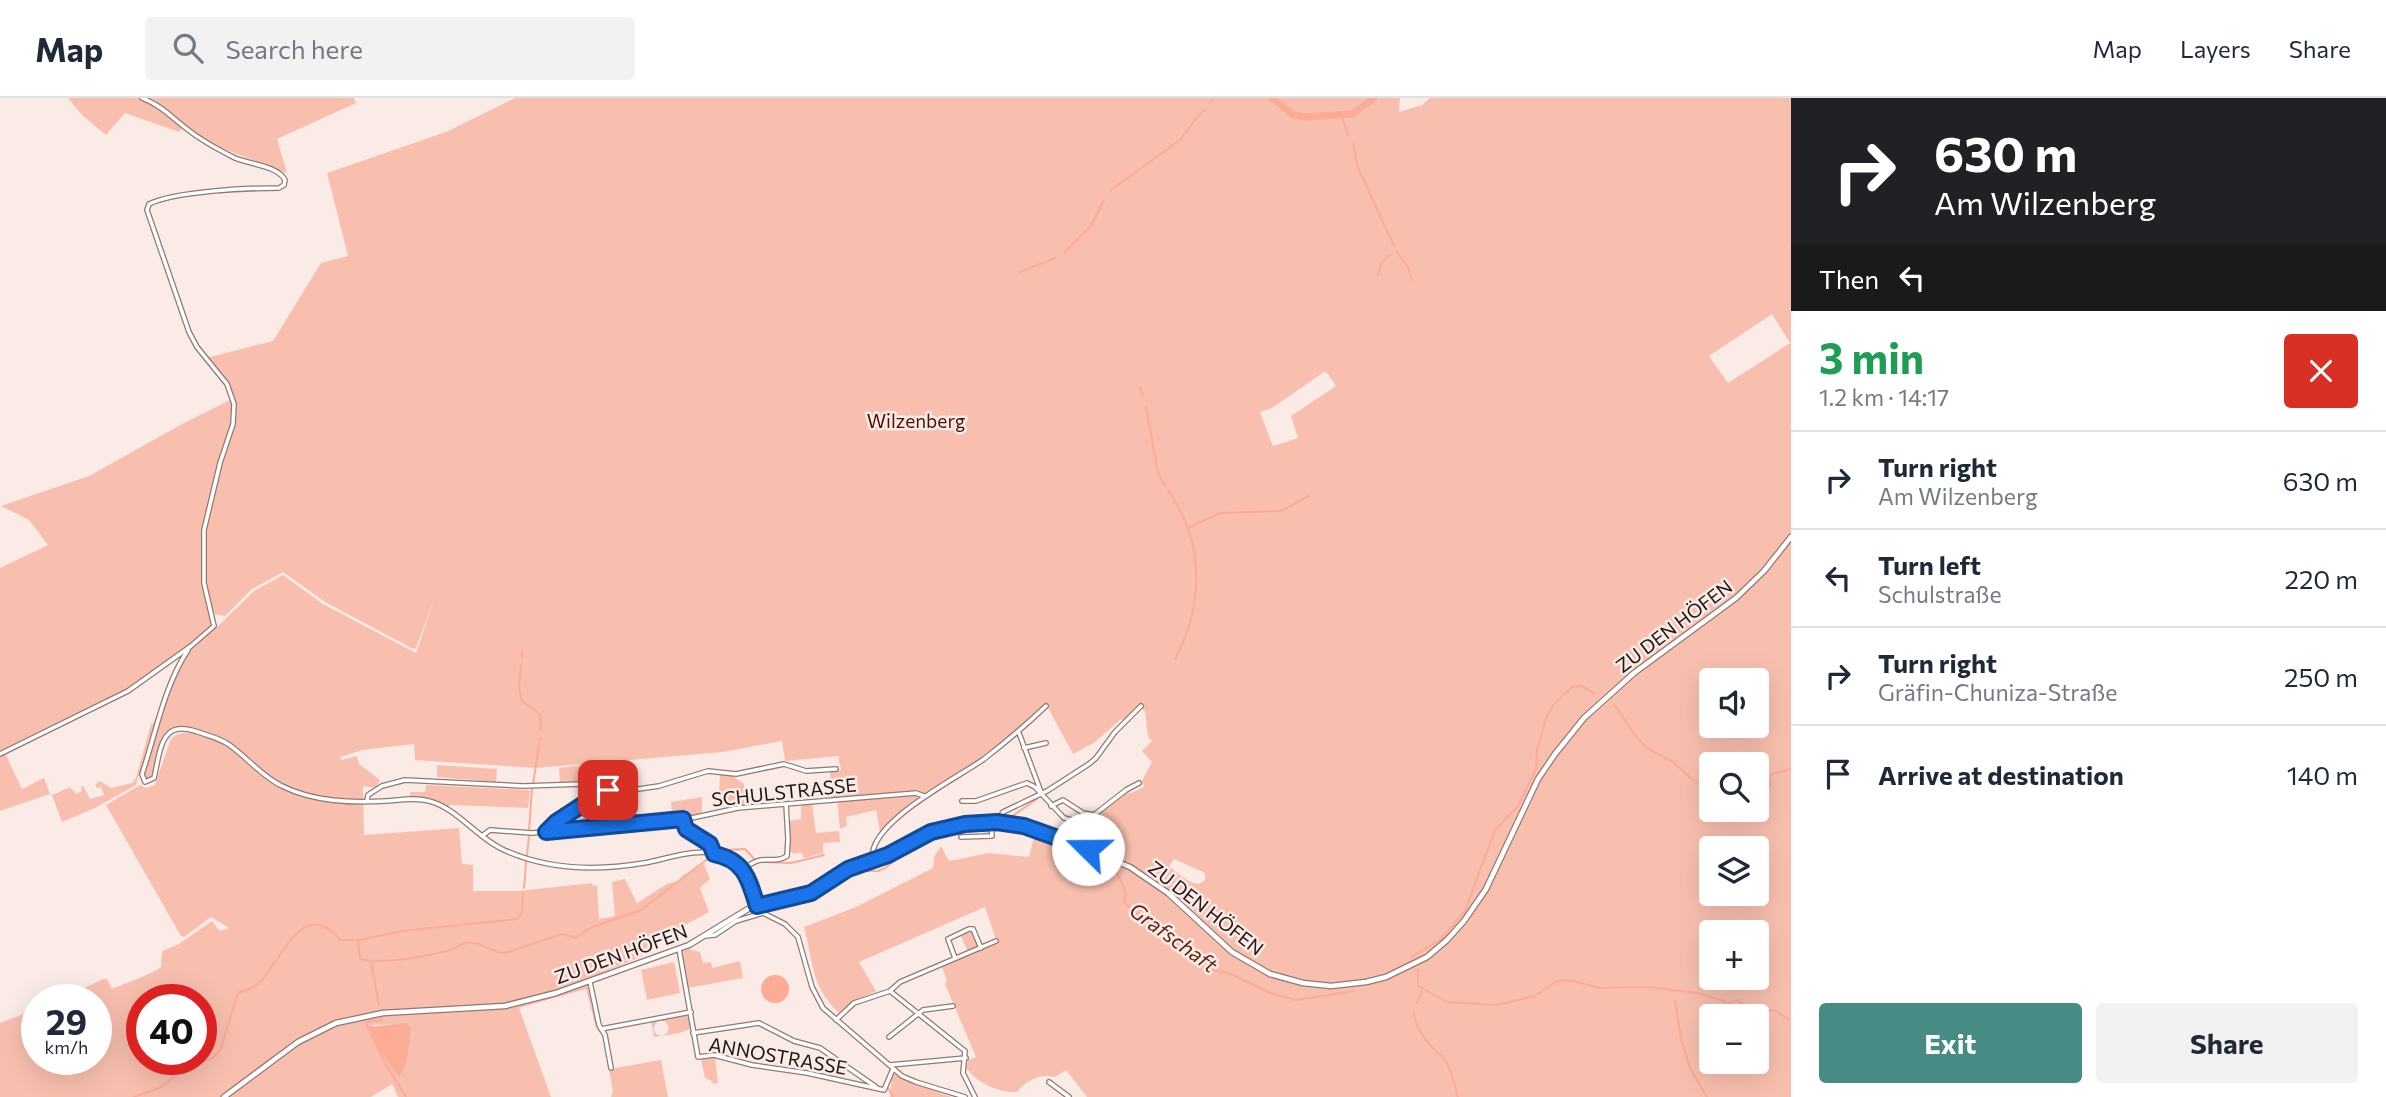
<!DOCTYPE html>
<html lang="en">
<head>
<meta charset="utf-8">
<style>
	body { margin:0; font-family:Commissioner,sans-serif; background:#f2f2f3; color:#1f2937; height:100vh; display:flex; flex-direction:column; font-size:26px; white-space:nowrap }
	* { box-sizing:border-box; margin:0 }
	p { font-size:23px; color:#747a83 }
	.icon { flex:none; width:38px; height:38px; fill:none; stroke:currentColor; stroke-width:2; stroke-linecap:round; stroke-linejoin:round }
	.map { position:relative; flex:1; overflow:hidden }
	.side { display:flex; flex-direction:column; background:#fff; width:595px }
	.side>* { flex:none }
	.hud { background:#202124; color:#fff; overflow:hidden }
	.controls { position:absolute; left:1699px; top:570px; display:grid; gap:14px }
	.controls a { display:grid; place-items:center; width:70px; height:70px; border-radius:7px; background:#fff; box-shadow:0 7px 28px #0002; font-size:35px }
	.speed { position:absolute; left:21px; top:886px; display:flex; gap:14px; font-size:35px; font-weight:700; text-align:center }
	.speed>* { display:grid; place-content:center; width:91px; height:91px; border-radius:50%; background:#fff; box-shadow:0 7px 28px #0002; line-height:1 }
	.speed small { font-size:18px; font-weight:400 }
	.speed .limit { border:10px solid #d22; background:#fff; color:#111 }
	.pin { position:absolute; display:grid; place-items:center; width:60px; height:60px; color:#fff; margin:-30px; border-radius:14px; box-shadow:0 4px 10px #0006 }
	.me { position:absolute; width:77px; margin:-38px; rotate:292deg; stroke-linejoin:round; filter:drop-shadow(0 0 5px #0008) }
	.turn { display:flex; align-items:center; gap:24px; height:147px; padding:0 28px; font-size:32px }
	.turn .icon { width:91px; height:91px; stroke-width:2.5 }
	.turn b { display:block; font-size:49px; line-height:60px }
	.then { display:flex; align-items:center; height:66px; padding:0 28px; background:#0003; gap:14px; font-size:26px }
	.round { display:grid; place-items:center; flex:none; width:74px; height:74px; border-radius:7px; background:#f2f2f3 }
	.summary { display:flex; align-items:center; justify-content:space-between; height:119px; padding:0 28px }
	h1 { font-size:42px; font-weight:700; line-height:52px; color:#1e9e55 }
	.action { display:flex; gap:14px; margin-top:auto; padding:14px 28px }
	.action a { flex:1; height:80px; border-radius:7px; background:#468c85; color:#fff; font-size:28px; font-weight:700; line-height:80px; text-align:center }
	.action a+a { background:#f2f2f3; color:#1f2937 }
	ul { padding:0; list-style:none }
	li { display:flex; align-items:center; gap:21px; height:98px; padding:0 28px; border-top:2px solid #e0e1e3 }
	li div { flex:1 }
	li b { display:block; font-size:26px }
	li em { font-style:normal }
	header { display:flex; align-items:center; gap:42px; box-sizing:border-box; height:98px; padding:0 35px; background:#fff; border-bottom:2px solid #e0e1e3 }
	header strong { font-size:33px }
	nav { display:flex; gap:38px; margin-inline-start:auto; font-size:24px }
	.search { width:490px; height:63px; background:#f2f2f3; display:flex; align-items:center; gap:18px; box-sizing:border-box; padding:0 24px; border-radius:7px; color:#747a83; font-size:26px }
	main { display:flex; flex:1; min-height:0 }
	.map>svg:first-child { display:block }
	.green { fill:#f8bfae; fill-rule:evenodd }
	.water { fill:#fcac95 }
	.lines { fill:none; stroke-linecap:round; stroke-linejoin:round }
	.stream { stroke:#fcac95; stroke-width:2 }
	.river { stroke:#fcac95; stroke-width:7 }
	.minor-casing { stroke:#907972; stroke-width:6 }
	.tertiary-casing { stroke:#907972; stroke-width:7 }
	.minor { stroke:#fff; stroke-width:3.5 }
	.tertiary { stroke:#fff; stroke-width:4.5 }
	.route-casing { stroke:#114b97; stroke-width:18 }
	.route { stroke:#1a73e8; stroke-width:12 }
	.labels { text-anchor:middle; stroke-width:5; stroke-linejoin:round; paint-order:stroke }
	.park-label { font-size:19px; fill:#4d1101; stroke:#fbebe7 }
	.street-label { font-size:19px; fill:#1f1614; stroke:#fbebe7 }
	.water-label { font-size:21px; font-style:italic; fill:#612412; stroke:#fbebe7 }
</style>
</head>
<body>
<header>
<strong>Map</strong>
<div class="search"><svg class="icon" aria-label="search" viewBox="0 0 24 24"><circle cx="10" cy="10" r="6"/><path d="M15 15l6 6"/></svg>Search here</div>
<nav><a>Map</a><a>Layers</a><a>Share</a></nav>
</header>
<main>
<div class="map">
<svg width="1791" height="999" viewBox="0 0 1791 999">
	<rect width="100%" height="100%" fill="#fbebe7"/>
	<!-- green -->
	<g class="green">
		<polygon points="68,0 354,0 356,5 277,41 287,75 216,48 185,27 179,34 125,15 106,37 82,17"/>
		<path d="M515 0H1400L1399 14 1422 7 1430 0H1791V999H1087L1066 972 1055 979C1039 975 1026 983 1017 994 998 995 978 985 966 970L968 962 976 959 945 886 947 882 941 866 968 854 960 836 973 833 978 849 996 842 985 809 859 864 876 893 850 905 839 915C810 887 814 866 804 829L856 809 933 770 934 759 941 748 949 763 989 755 1029 759 1038 723 1085 740 1093 720 1125 694 1131 695 1144 689 1142 683 1152 664 1142 653 1152 643 1148 639 1145 613 1139 609 1123 623 1121 621 1095 644 1073 656 1046 606C1024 627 1001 648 975 664 940 687 910 703 880 734L876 712 846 719 847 728 840 731 837 701H831L830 673 841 672 838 658 785 663 782 643 723 654 536 670 415 662 414 646 363 652 340 659 342 662 357 658 359 666 380 682 376 690 363 688 364 737 459 730 462 766 473 767V793H519L592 785 593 788 597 787 599 821 615 818 612 784 625 781 637 805 667 786 678 783 682 778 704 766 710 781 700 790 709 814 648 847 641 859 586 881 597 930 604 939 610 971 661 962 668 999H611L613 993 603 939 596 930 586 891 519 910 551 999H398L392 986 371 999H0V925L37 911V961H96V901H61L103 881H107L112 891C123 886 155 875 161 869L162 853 179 846 212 823 220 833 229 830 211 819 184 839 181 838 106 707 140 687 146 690 155 687 170 643C179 631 189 635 201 637L202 634C146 617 170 653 150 681L138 678 136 687 95 710 62 724 52 697 70 689 76 696 82 693 81 689 83 688 90 701 104 697 101 689 97 690 95 687 100 683 111 690 132 685 136 680 151 626H153L171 583 162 614 185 556 183 552 123 594 0 654V470L48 447 29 422 1 408 89 378 184 325 234 300 227 284 206 260 273 243 321 165 348 158 327 75 446 34ZM1772 216 1790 245 1728 285 1709 258ZM1324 274 1327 275 1336 288 1291 318 1298 340 1273 348 1260 314 1272 310ZM283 474 325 504 413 551 416 550 434 502 416 555 323 506 283 477 254 493 217 529 206 501V495L215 516 225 518 252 491ZM1712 583H1757V628H1712ZM1712 667H1757V712H1712ZM1712 751H1757V796H1712ZM1174 761 1205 775V782L1199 786C1187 785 1178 775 1169 768ZM1712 835H1757V880H1712ZM142 901H201V961H142ZM1712 919H1757V964H1712ZM410 926 403 974 398 978 373 927Z"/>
		<polygon points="5,655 22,691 44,680 50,696 0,713 0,658"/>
		<polygon points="590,666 591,685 560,685 559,670"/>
		<polygon points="437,667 497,671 496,684 437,679"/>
		<polygon points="720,677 731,677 744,686 744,708 727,710 726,696 719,696"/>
		<polygon points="426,687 530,692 528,710 450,707 448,709 429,700 410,699 410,694 425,694"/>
		<polygon points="702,699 702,715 672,721 671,704"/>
		<polygon points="812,705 816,735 839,733 840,744 823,745 823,755 804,760 801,754 794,756 789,752 788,723 801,721 801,706"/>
		<polygon points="689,851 700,854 703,865 711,864 712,870 740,863 743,880 688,890 681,854"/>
		<polygon points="674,864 680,895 647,902 641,872"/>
		<path d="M687 917 690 919 692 930C680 936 668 937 654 939L651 924 658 922 653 931 656 936 662 938 667 935 669 929 666 924 660 922Z"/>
		<polygon points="709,959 715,959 718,985 713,986 712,983 705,980 701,961"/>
		<polygon points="892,975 945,997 952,999 890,999"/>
	</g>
	<!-- water -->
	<g class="water">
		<circle cx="775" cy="891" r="14"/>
		<path d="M407 925 411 929C409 944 409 967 399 979L379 951 369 929Z"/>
	</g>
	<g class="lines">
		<!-- stream -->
		<g class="stream">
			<polyline points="1210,5 1213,0"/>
			<polyline points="1342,19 1348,37"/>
			<polyline points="1353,46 1358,70 1394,148"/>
			<polyline points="1111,92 1180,42 1197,19 1206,11"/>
			<polyline points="1397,154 1408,169 1412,182"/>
			<polyline points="1064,155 1091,128 1104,102"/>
			<polyline points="1020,174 1055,160"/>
			<polyline points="1378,177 1381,165 1390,157"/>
			<polyline points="1140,289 1143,298"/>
			<polyline points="1146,309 1158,375 1165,388"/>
			<path d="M1168 392C1204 445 1205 505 1175 561"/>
			<polyline points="1188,430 1220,415 1281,413 1309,398"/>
			<polyline points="522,553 522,560"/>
			<polyline points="521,566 519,590 522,603 540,616 541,632"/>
			<path d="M1614 607C1626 621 1634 641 1649 651 1657 657 1667 659 1674 665 1691 679 1688 682 1712 689"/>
			<polyline points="533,686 540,640"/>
			<polyline points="1757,691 1771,687 1769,677 1791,671"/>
			<polyline points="1008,721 1037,701"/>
			<polyline points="529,732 532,691"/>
			<polyline points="724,752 745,751 756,763"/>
			<polyline points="527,757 529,738"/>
			<polyline points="761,764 791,765 824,757"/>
			<polyline points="864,773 878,773 885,770 914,747 947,734 964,731 989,734 1016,730 1040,737 1103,763 1118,777 1126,795 1124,805 1174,843 1190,861 1208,871 1231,876 1270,895 1296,902 1354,893"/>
			<polyline points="524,790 526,764"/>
			<polyline points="359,842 402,833 517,821 522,815 523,795"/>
			<polyline points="1411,859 1440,842 1465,813 1495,732 1518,708 1536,671 1537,651 1547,618 1553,607 1572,589 1581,588 1594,595"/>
			<polyline points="371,864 379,907"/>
			<polyline points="1418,872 1418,888"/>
			<path d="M1420 889 1447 904 1497 907 1535 898 1557 883 1569 882 1600 890 1648 889 1698 895 1730 905 1737 902C1746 909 1762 916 1774 912L1791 923"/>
			<polyline points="1675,902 1681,941 1690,970 1707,999"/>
			<polyline points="1417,905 1422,893"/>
			<path d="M1414 915C1414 928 1428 946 1437 954 1441 958 1442 956 1445 961 1452 973 1454 986 1458 999"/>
			<polyline points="382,920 381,922 366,924 367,928 385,965 406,999"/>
			<polyline points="887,988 893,999"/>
			<path d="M134 999 162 989 182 970 213 960 221 950 238 895C245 892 252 891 258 886 281 865 303 795 340 842H358L360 860 363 862C391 865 420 860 447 853 454 851 460 846 467 845 481 843 492 855 505 855L562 836 576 840 590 830 641 812 710 759"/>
		</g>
		<!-- river -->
		<polyline class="river" points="1272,0 1292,16 1304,19 1352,16 1374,0"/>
		<defs>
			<g id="minor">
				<path d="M188 552C164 588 156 635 142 676L145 684 154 680C158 666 159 633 178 631 185 630 192 632 198 634 209 638 219 640 228 646 247 659 261 678 282 688 314 704 352 705 386 703 400 702 415 699 429 703 457 710 477 740 504 752 548 772 597 773 644 765 667 761 700 748 723 758 748 769 750 784 757 808"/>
				<polyline points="1019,635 1041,694"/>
				<polyline points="1024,650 1046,645"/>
				<path d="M0 656 128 593 191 548 214 528 204 485V432L220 365 233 326 234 306 227 286 197 249 189 234 147 112 149 106C176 93 248 90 279 90L284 87 285 82C278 68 249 66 235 60 219 52 202 43 187 31 170 18 162 8 142 0"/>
				<polyline points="367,703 368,697 382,688 405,682 523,688 583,686 608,692 625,693 659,688 708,673 736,676 784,666 806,673 836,671"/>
				<polyline points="962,703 976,703 1027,685 1035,689 1064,720 1087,726"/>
				<polyline points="1051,708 1063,702 1083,715 1094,717 1126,692 1139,685"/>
				<polyline points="683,721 686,731 711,746 714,756"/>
				<polyline points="997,724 1003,714 1047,693 1089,666 1096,660 1115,634 1141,608"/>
				<polyline points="547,732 556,724 605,692"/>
				<polyline points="482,738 490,732 532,735 659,724 687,721 738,710 916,695 924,698"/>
				<polyline points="961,739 992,738 991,725"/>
				<path d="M873 762C865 726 959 679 984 661 1006 644 1026 627 1046 608"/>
				<path d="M743 772C764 753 771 768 787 758L788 741 786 706"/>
				<polyline points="760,807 763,815 785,826 798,839 812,889 823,910 902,978 916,984 965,999"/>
				<polyline points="705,838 715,837 736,823 763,815"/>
				<polyline points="679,851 698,959 714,957 752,967 807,975 884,992 893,971"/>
				<polyline points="955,860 948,841 969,831 973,831 981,850"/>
				<polyline points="590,884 599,927 605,937 611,970"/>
				<polyline points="890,893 965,953 963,975 975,999"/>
				<polyline points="836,922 854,905 890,893 900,884 996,843"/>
				<polyline points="601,931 691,914"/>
				<polyline points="693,935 759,925 794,943 820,950 876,989"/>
				<polyline points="889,939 923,912 953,908"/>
				<polyline points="890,967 966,960"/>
				<polyline points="1049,984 1069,999"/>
			</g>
			<polyline id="tertiary" points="224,999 298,944 336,925 383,915 505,908 556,895 689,847 748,811 813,794 848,771 888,757 927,736 971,725 1006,725 1038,732 1130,769 1168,795 1232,854 1270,876 1303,885 1331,888 1366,884 1386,879 1427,859 1447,842 1464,823 1486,791 1538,681 1555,656 1584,620 1634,575 1736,500 1764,473 1791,439"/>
		</defs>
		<!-- minor casing -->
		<use href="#minor" class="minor-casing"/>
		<!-- tertiary casing -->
		<use href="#tertiary" class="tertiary-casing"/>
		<!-- minor -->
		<use href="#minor" class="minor"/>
		<!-- tertiary -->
		<use href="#tertiary" class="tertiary"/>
	</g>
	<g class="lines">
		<defs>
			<path id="route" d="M608 692H605L556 724 546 734 683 721 686 731 710 746 714 756C745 762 749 782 757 808L811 795 848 771 888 757 931 734 965 726 997 724 1024 728 1088 751"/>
		</defs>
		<!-- route casing -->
		<use href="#route" class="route-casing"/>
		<!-- route -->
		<use href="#route" class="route"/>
	</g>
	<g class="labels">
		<!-- park labels -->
		<g class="park-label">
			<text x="916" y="330">Wilzenberg</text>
		</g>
		<!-- street labels -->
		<g class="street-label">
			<text transform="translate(1674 528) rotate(-37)" y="7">ZU DEN HÖFEN</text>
			<text transform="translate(784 694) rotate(-6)" y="7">SCHULSTRASSE</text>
			<text transform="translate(1206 810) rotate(38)" y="7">ZU DEN HÖFEN</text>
			<text transform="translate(621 856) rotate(-20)" y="7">ZU DEN HÖFEN</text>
			<text transform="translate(778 958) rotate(10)" y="7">ANNOSTRASSE</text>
		</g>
		<!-- water labels -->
		<g class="water-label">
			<text transform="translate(1173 840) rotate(36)" y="7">Grafschaft</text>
		</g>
	</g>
</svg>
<div class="controls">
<a><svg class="icon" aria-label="sound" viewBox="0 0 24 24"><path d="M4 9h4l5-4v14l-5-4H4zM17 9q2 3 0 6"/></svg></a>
<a><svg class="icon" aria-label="search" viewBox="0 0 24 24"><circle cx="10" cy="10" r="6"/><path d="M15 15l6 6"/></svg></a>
<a><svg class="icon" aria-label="layers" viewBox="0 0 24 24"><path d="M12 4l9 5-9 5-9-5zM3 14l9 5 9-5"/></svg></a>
<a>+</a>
<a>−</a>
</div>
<div class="speed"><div>29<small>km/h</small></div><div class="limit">40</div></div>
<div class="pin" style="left:608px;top:692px;background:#d93025"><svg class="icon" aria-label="arrive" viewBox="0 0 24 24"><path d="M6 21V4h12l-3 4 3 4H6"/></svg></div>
<svg class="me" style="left:1088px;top:751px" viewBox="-20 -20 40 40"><circle r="19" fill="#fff"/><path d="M0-13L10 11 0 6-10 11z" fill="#1a73e8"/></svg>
</div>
<section class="side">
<div class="hud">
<div class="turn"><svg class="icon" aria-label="right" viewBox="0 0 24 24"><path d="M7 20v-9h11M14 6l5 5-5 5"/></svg><div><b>630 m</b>Am Wilzenberg</div></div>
<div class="then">Then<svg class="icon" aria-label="left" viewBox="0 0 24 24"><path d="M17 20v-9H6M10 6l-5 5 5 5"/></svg></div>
</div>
<div class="summary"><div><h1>3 min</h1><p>1.2 km · 14:17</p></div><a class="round" style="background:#d93025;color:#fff"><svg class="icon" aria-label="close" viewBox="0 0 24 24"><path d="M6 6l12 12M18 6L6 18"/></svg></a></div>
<ul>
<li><svg class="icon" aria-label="right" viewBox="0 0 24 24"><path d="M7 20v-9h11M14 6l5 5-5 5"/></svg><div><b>Turn right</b><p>Am Wilzenberg</p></div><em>630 m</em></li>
<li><svg class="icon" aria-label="left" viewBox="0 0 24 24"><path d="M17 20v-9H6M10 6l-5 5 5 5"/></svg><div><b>Turn left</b><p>Schulstraße</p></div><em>220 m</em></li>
<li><svg class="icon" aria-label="right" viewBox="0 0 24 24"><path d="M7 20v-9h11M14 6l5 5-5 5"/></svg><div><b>Turn right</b><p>Gräfin-Chuniza-Straße</p></div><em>250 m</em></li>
<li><svg class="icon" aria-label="arrive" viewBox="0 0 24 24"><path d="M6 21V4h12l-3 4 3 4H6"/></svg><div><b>Arrive at destination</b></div><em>140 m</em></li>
</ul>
<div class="action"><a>Exit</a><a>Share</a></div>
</section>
</main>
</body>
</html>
